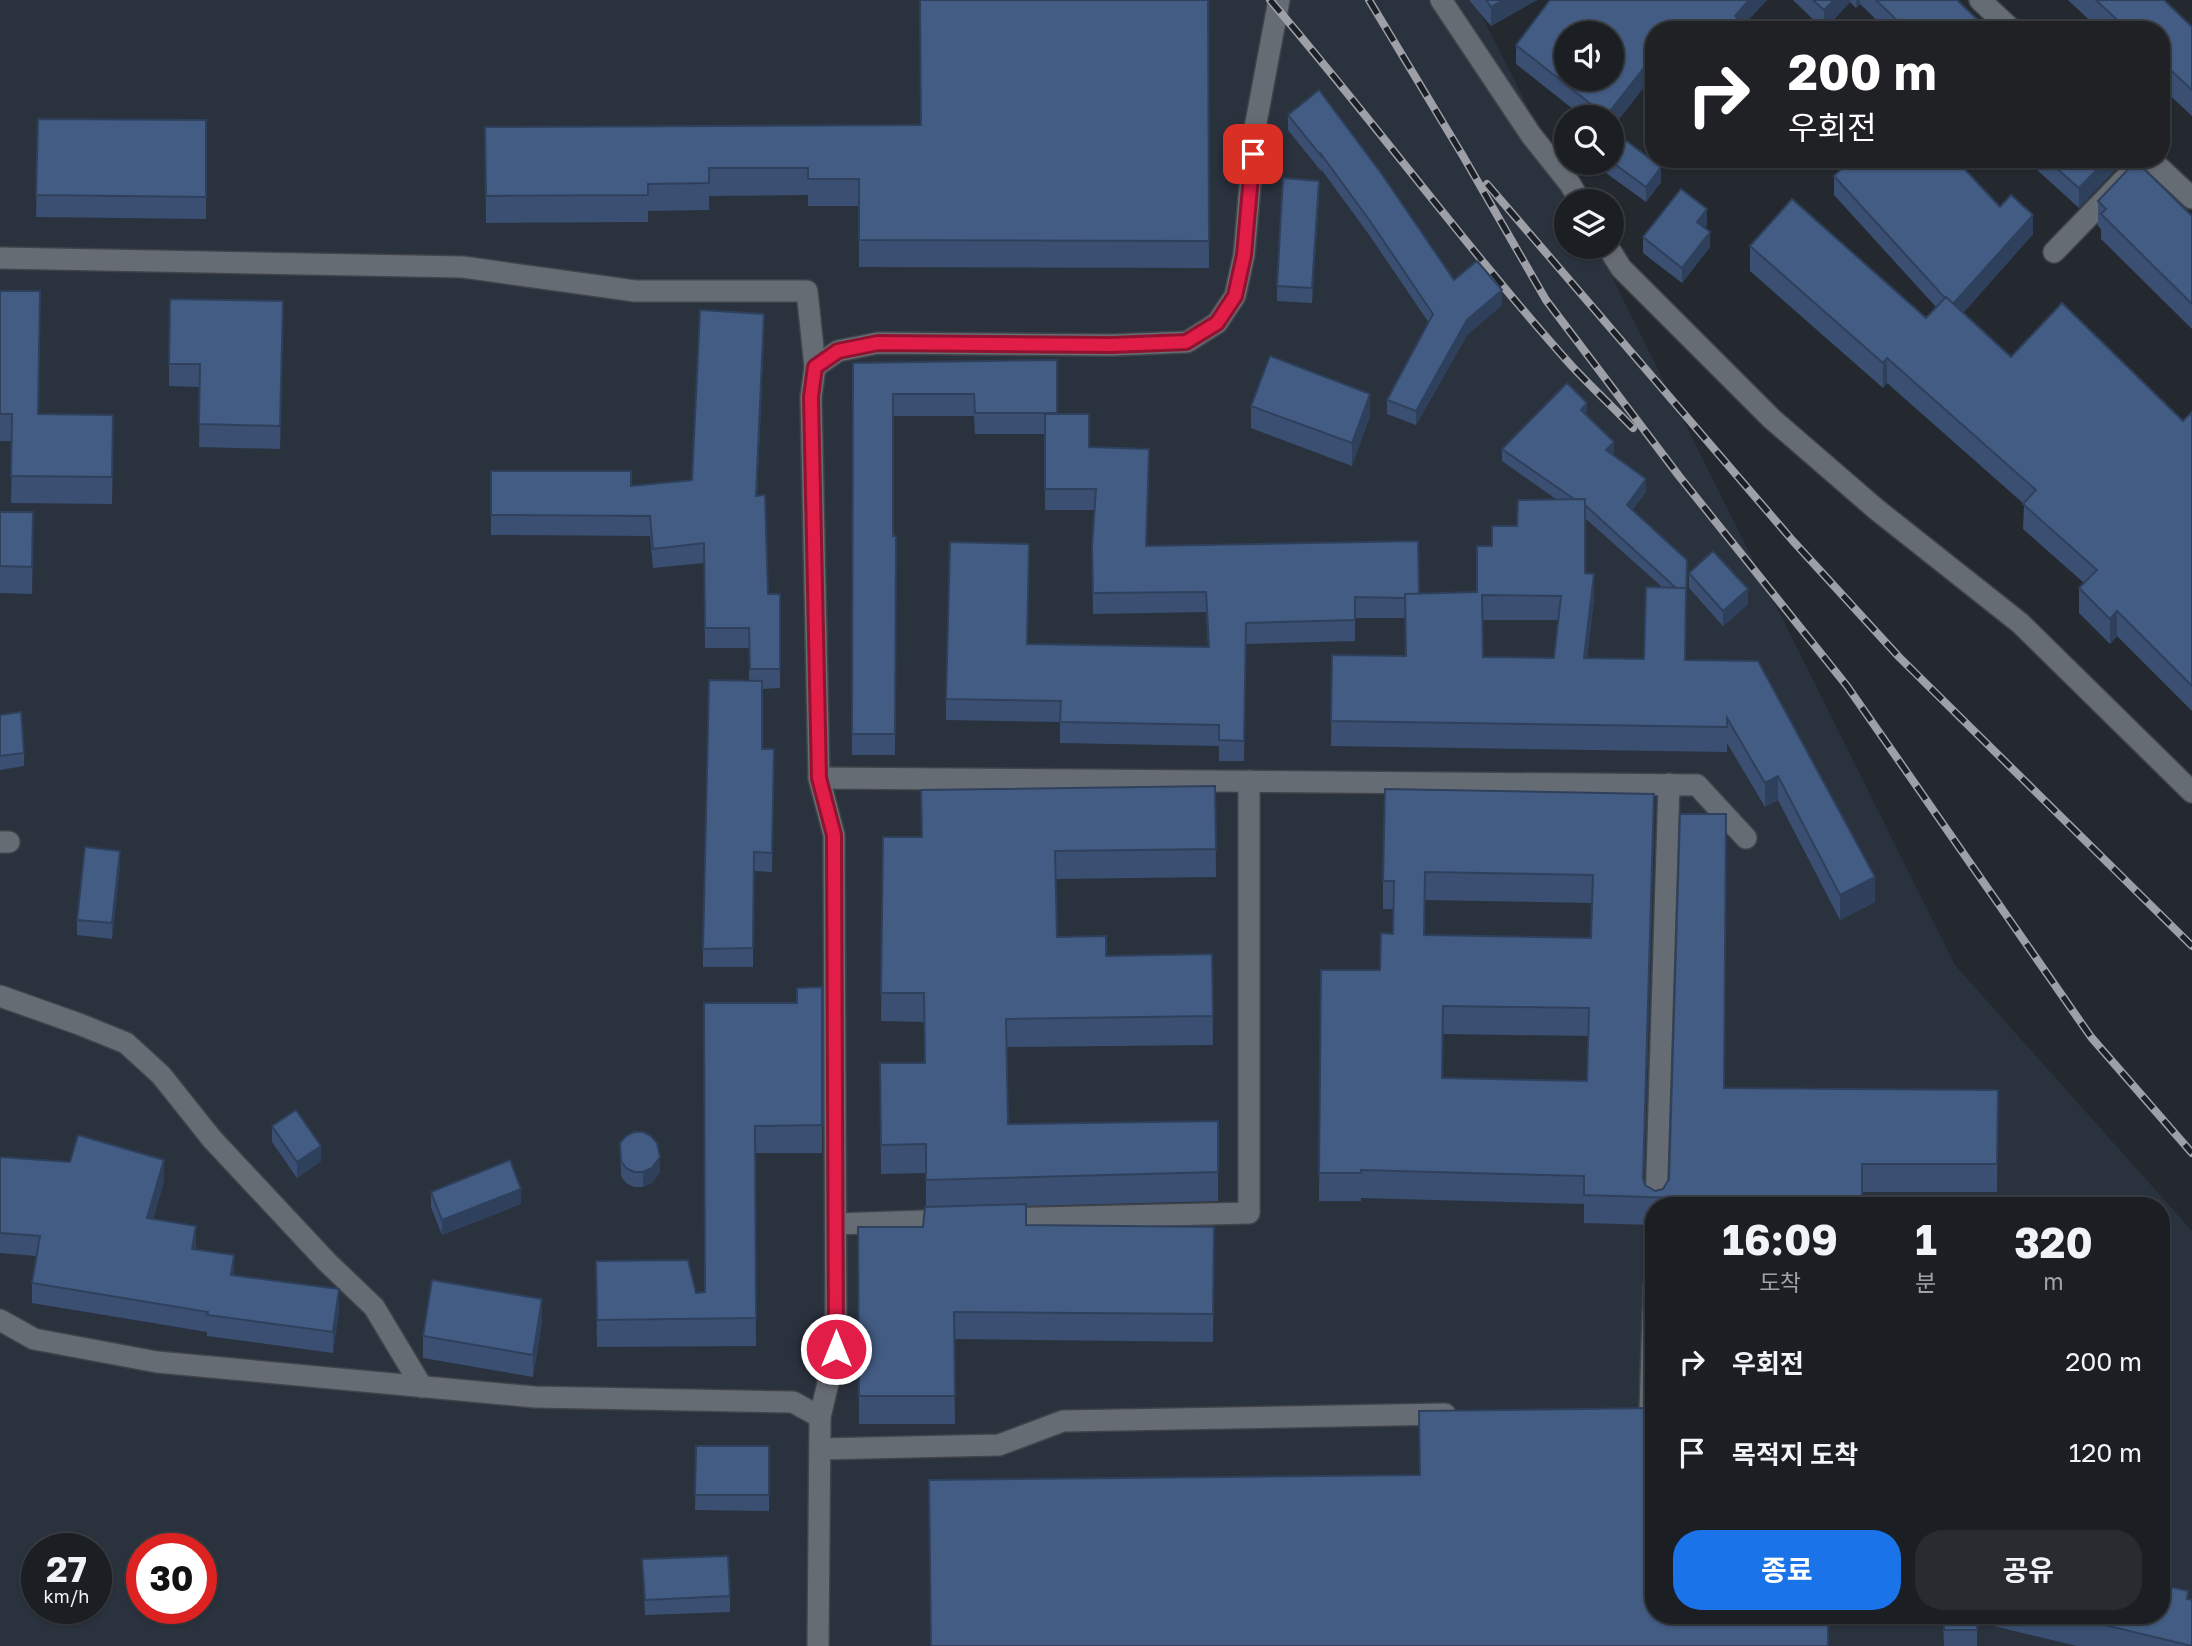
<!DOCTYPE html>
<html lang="ko">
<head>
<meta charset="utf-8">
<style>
	body { margin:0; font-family:"Golos Text","Noto Sans KR",sans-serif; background:#282c31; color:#f1f3f6; height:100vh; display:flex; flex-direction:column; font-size:26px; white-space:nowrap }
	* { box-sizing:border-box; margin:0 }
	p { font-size:23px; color:#a0a2a6 }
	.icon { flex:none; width:38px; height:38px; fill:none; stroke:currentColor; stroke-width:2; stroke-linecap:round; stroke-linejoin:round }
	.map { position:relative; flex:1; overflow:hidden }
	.side { position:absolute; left:1645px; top:1197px; width:525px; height:427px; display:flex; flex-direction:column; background:#1b1f24; border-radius:28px; box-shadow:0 2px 5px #0004,0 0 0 2px #393d41 }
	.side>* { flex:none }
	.guide { position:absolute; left:1645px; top:21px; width:525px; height:147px; border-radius:28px; box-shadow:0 2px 5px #0004,0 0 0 2px #393d41; background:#202124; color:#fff; overflow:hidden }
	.fabs { position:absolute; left:1554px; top:21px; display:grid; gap:14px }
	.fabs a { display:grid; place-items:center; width:70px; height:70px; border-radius:50%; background:#1b1f24; box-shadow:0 2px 5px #0004,0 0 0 2px #393d41; font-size:35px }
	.speed { position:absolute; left:21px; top:1533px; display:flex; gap:14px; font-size:35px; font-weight:700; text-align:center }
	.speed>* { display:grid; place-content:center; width:91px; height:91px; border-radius:50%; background:#1b1f24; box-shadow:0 2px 5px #0004,0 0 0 2px #393d41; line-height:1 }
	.speed small { font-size:18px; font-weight:400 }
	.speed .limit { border:10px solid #d22; background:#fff; color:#111 }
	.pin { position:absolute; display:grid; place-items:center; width:60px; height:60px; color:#fff; margin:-30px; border-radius:14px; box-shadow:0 4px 10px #0006 }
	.me { position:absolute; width:77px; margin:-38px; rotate:0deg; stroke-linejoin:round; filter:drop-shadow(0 0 5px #0008) }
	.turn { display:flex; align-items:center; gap:24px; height:147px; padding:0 28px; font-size:32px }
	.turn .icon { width:91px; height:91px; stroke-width:2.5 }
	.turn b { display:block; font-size:49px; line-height:60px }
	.eta { display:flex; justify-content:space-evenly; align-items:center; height:119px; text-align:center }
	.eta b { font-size:42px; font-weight:700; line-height:49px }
	.action { display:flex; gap:14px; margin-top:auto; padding:14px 28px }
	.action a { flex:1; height:80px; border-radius:28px; background:#1a73e8; color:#fff; font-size:28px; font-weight:700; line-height:80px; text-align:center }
	.action a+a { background:#282c31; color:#f1f3f6 }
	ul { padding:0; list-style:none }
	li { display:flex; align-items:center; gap:21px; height:91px; padding:0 28px }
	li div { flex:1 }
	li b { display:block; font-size:26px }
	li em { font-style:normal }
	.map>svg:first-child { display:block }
	.built { fill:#2a323e; fill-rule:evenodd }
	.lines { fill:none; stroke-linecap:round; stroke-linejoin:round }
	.minor-casing { stroke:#40444a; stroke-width:24 }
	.minor { stroke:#666c74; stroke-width:21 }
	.rail-casing { stroke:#9da0a6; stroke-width:8 }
	.rail { stroke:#1b1f26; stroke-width:5; stroke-dasharray:16; stroke-linecap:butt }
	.wall { fill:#3a4f71; fill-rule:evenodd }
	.shaded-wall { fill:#2f405c }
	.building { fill:#435c83; stroke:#2f405c; stroke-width:2; fill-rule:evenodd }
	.route-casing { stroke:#92132f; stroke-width:18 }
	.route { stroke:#e11d48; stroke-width:12 }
</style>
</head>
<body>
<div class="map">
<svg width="2192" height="1646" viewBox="0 0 2192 1646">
	<rect width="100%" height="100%" fill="#242930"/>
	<!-- built -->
	<path class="built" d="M0 0H1474L1575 201H1566V247H1597L1955 965 2192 1231V1646H0ZM1654 1206H2161V1615H1654ZM37 1549H96V1608H37ZM142 1549H201V1608H142Z"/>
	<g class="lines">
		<defs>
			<g id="minor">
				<polyline points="1441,0 1531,135 1570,184 1580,201"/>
				<polyline points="1980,0 2012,30"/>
				<polyline points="2150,159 2192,198"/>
				<polyline points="1608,247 1621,268 1772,419 1876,509 2020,623 2192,792"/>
				<polyline points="2054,252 2144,159"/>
				<polyline points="0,258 463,267 635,291 807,291 815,367"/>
				<polyline points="819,778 1697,785 1746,838"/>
				<polyline points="0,842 9,842"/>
				<polyline points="0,996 79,1024 126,1043 161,1075 212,1139 327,1262 374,1307 422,1387"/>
				<polyline points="1656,1206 1669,784"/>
				<polyline points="999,1219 1249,1213 1249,781"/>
				<polyline points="836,1224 953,1220"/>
				<polyline points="0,1320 34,1339 157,1362 535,1397 793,1402 820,1417"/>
				<polyline points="1650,1411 1654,1286"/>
				<polyline points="820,1449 999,1445 1063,1421 1445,1414"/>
				<polyline points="818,1646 820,1417 836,1349 834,835 819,778 811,397 815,367 838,351 878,343 1112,345 1187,342 1217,323 1235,296 1244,255 1255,128 1279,0"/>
			</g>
		</defs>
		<!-- minor casing -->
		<use href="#minor" class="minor-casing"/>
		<!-- minor -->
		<use href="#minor" class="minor"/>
		<defs>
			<g id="rail">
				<path d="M1270 0C1372 119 1465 246 1569 363 1589 385 1612 406 1633 428"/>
				<polyline points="1369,0 1463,156 1546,300 1679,476 1847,686 2091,1037 2192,1153"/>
				<polyline points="1487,184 1793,541 1899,657 2192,946"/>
			</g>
		</defs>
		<!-- rail casing -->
		<use href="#rail" class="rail-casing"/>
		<!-- rail -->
		<use href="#rail" class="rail"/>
	</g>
	<!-- wall -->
	<g class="wall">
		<polygon points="1208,0 1209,268 859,267 859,206 808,206 808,195 709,196 709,210 648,211 648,222 486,223 485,127 921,125"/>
		<polygon points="1469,0 1537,0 1491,26"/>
		<polygon points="1767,0 1744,24 1654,30 1654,74 1612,128 1612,117 1583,117 1516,64 1516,45"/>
		<polygon points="1793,0 1957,0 1988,30 1887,30 1860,4 1856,8 1850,2 1824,30"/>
		<polygon points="2068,0 2164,0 2192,27 2192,116 2161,87 2161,30 2100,30"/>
		<polygon points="1288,115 1454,280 1502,305 1467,335 1416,425 1387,414 1387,400 1429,323 1370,236 1321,169 1321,171 1288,130"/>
		<polygon points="38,119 206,120 206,219 36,217"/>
		<polygon points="1612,142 1661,182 1646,202 1602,170 1602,163 1612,163"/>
		<polygon points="2025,159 2117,159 2117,168 2079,208"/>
		<polygon points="1834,176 2000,207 2033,234 1963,313 2011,357 2183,421 2192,412 2192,711 2117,636 2110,644 2079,613 2079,588 2084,583 2023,529 2024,504 1887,383 1883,388 1750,271 1750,246 1926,318 1936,307 1834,195"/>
		<polygon points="1319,196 1312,303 1277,301 1277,286"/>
		<polygon points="2098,201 2192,216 2192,329 2101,239 2101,229 2098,226"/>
		<polygon points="1707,225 1704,228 1710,247 1682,283 1643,253 1643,237"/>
		<polygon points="0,291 39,414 113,442 112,504 11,503 12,441 0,441"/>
		<polygon points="283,324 280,449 199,447 200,387 169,386 169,364"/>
		<polygon points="764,333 757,496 768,594 780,594 780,688 762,689 762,749 774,749 772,872 754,871 753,967 703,967 703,949 749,681 749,648 705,648 704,563 653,568 650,536 491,535 491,471 631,486 692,480"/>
		<path d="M1057 360V414L1089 447 1149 470 1146 546 1419 594 1477 592 1492 546 1517 526 1556 499 1502 461V449L1587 416 1614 455 1646 492 1632 510 1687 560 1685 660 1758 661 1875 902 1840 920 1778 800 1765 807 1727 743V752L1331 746 1332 655 1406 656 1405 618H1355V641L1246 644 1244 761H1219V746L1060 743V722L946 720V699L1029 565 1027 644 1208 647 1206 612 1093 614 1092 547 1094 510H1045V434H975L974 416H893V536H896L895 755H852L853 363ZM1585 518 1662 587 1644 659 1587 658 1594 599 1585 573ZM1482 620H1558L1554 658 1483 657Z"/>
		<polygon points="1251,406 1370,416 1352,466 1251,428"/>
		<polygon points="0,512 33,539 32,594 0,593"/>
		<polygon points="1689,573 1748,604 1723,626 1689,588"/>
		<polygon points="0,715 24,753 24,766 0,770"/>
		<polygon points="1215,786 1216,877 1056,879 1057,937 1106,956 1212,954 1213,1045 1007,1047 1008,1124 1218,1121 1218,1201 1026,1206 1026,1225 1214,1227 1213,1342 954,1339 955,1424 859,1424 858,1227 923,1227 926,1207 926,1173 881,1174 880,1063 924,1063 924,1022 881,1021 883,837 921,837"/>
		<path d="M1654 822 1644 1180 1645 1185 1655 1191 1663 1189 1724 1088 1998 1090 1997 1192H1862V1206H1654V1225L1584 1223V1204L1361 1198V1201H1319L1321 970H1380L1393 934V909H1383V881ZM1425 900 1592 903 1591 938 1424 935ZM1443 1034 1588 1036 1587 1081 1442 1078Z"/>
		<polygon points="120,866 112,939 77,935 77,920"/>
		<polygon points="822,987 822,1153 755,1153 756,1346 597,1347 596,1261 696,1293 705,1292 704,1003 797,1003"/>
		<polygon points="272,1126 321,1161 297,1178 272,1142"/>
		<polygon points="620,1143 660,1172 652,1183 643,1187 634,1187 626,1183 621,1176"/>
		<polygon points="0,1157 164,1181 153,1219 196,1246 196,1250 234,1275 339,1310 333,1353 207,1336 207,1332 32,1303 32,1283 36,1256 0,1253"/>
		<polygon points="431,1192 521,1204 442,1235 431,1207"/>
		<polygon points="542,1322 533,1377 423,1358 423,1336"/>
		<polygon points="696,1446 769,1446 769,1511 695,1510"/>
		<polygon points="642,1559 730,1596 730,1612 645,1615"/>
		<polygon points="2188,1599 2192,1646 2077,1646 1977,1622 1977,1646 1944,1646 1943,1615 2161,1615"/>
	</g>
	<!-- shaded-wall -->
	<g class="shaded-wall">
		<polygon points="1503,0 1537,0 1491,26 1491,7"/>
		<polygon points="1749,0 1767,0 1739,30 1735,16"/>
		<polygon points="1834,0 1850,0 1850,2 1824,30 1824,10"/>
		<polygon points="1856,0 1860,0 1860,4 1856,8"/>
		<polygon points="1654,55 1654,74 1612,128 1612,117 1606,117 1606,116"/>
		<polygon points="2107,159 2117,159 2117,168 2079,208 2079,188"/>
		<polygon points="1661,167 1661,182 1646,202 1646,187"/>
		<polygon points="1319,181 1319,196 1312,303 1312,288"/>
		<polygon points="1707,209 1707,225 1697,237 1697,222"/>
		<polygon points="2033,215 2033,234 1952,325 1952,305"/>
		<polygon points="1710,232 1710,247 1682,283 1682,268"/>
		<polygon points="1502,290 1502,305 1467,335 1416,425 1416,411 1467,320"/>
		<polygon points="764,314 764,333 756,515 756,496"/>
		<polygon points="1887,358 1887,383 1883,388 1883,363"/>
		<polygon points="1370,394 1370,416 1352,466 1352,443"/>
		<polygon points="1587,403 1587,416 1581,410"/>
		<polygon points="1614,442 1614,455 1606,450"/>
		<polygon points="1646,479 1646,492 1627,518 1627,505"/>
		<polygon points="33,512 33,539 32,594 32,567"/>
		<polygon points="1594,574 1594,599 1584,683 1584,658"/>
		<polygon points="1748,589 1748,604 1723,626 1723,611"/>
		<polygon points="2117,611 2117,636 2110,644 2110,619"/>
		<polygon points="1778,776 1778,800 1765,807 1765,783"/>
		<polygon points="1654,794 1654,822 1643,1197"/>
		<polygon points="120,851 120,866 112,939 112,923"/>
		<polygon points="1875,877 1875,902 1840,920 1840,895"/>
		<polygon points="321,1146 321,1161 297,1178 297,1162"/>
		<polygon points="660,1157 660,1172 652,1183 643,1187 643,1172"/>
		<polygon points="164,1160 164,1181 147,1238 147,1218"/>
		<polygon points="521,1189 521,1204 442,1235 442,1220"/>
		<polygon points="196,1226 196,1246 192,1270 192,1249"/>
		<polygon points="234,1255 234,1275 231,1275"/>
		<polygon points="339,1289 339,1310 333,1353 333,1332"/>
		<polygon points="542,1299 542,1322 533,1377 533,1355"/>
	</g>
	<!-- building -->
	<g class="building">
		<polygon points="920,0 1208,0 1209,241 859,240 859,179 808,179 808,168 709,168 709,183 648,184 648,195 486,196 485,127 921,125"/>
		<polygon points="1486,0 1503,0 1491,7"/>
		<path d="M1550 0H1749L1735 16 1750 30H1654V55L1606 116 1516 45ZM1566 33H1612V79H1566Z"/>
		<polygon points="1813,0 1834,0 1824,10"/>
		<polygon points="1876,0 1957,0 1988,30 1907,30"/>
		<polygon points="2096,0 2164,0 2192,27 2192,90 2161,61 2161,30 2128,30"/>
		<polygon points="1319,90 1381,173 1454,280 1477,261 1502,290 1467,320 1416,411 1387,400 1433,314 1370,221 1321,154 1321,156 1288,115"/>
		<polygon points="38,119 206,120 206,197 36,195"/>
		<polygon points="1617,134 1661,167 1646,187 1612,162 1612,142"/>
		<polygon points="1852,159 1955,159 2000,207 2011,195 2033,215 1953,304 1945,298 1834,176"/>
		<polygon points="2046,159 2107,159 2079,188"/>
		<polygon points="2136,161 2192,216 2192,304 2101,214 2106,209 2098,201"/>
		<polygon points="1283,178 1319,181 1312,288 1277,286"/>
		<polygon points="1681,189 1707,209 1697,222 1710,232 1682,268 1643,237"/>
		<polygon points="1792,199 1926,318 1946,297 2011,357 2062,303 2183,421 2192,412 2192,686 2117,611 2110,619 2079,588 2097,570 2023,504 2036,490 1887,358 1883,363 1750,246"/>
		<polygon points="0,291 40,291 38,414 113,415 112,477 11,476 12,414 0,414"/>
		<polygon points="170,299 283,301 280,426 199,424 200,364 169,364"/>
		<polygon points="700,310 764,314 756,496 765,495 768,594 780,594 780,669 750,669 749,628 705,628 704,543 653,549 650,516 491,515 491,471 631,471 631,486 692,480"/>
		<polygon points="1270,356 1370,394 1352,443 1251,406"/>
		<polygon points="1057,360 1057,413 975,413 974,394 893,394 893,536 896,536 895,734 852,734 853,363"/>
		<polygon points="1567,383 1587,403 1581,410 1614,442 1606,450 1646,479 1627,505 1687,560 1686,597 1686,588 1676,588 1585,505 1585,507 1585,499 1574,499 1502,449"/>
		<polygon points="1045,414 1089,414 1089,447 1149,449 1146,546 1418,541 1419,594 1405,594 1405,598 1355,597 1355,620 1246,623 1244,741 1219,740 1219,725 1060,722 1061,701 946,699 950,542 1029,544 1027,644 1209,647 1206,592 1093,593 1092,547 1096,489 1045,489"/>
		<path d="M1585 499V573L1594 574 1584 658 1644 659 1646 587 1686 588 1685 660 1758 661 1875 877 1840 895 1778 776 1765 783 1727 718V727L1331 721 1332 655 1406 656 1405 594 1477 592V546H1492V526H1517L1518 500ZM1482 595 1561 596 1554 658 1483 657Z"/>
		<polygon points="0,512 33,512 32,567 0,566"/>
		<polygon points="1713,551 1748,589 1723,611 1689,573"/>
		<polygon points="709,680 762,681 762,749 774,749 772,853 754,852 753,948 703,949"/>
		<polygon points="21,712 24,753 0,756 0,715"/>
		<polygon points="1215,786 1216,849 1055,851 1057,937 1106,936 1106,956 1212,954 1213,1016 1006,1019 1008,1124 1218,1121 1218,1172 926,1180 926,1144 881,1145 880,1063 925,1063 924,993 881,993 883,837 922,837 921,790"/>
		<path d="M1385 789 1654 794 1643 1178 1645 1185 1655 1191 1663 1189 1669 1179 1680 814H1726L1724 1088 1998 1090 1997 1164H1862V1206H1678V1198L1584 1195V1176L1361 1170V1173H1319L1321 970H1380L1381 933 1393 934 1394 881H1383ZM1425 872 1593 875 1591 938 1424 935ZM1443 1006 1589 1008 1587 1081 1442 1078Z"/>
		<polygon points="85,847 120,851 112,923 77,920"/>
		<polygon points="822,987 822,1125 755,1126 756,1318 597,1320 596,1261 688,1260 696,1293 705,1292 704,1003 797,1003 797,988"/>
		<polygon points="296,1110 321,1146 297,1162 272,1126"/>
		<polygon points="634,1132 643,1132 651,1136 657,1143 660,1157 652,1168 643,1172 634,1172 626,1168 621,1161 620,1143 626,1136"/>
		<polygon points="78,1135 164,1160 147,1218 196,1226 192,1249 234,1255 231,1275 339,1289 333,1332 207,1315 208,1312 32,1283 40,1236 0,1233 0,1157 70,1162"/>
		<polygon points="510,1160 521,1189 442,1220 431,1192"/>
		<polygon points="1026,1204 1026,1225 1214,1227 1213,1314 954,1312 955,1396 859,1396 858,1227 923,1227 925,1207"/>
		<polygon points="432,1280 542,1299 533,1355 423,1336"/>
		<polygon points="1654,1408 1654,1615 1828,1615 1828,1646 931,1646 929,1480 1420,1475 1419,1411"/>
		<polygon points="696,1446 769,1446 769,1495 695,1495"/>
		<polygon points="728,1556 730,1596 645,1600 642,1559"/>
		<polygon points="2161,1585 2188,1591 2187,1599 2192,1600 2192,1646 2063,1615 2161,1615"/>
		<rect x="1944" y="1615" width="33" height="15"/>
	</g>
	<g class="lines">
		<defs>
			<polyline id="route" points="836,1349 834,835 819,778 811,397 815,367 838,351 878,343 1112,345 1186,342 1217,323 1235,296 1244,255 1253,154"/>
		</defs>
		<!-- route casing -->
		<use href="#route" class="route-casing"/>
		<!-- route -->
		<use href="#route" class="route"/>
	</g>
</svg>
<div class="fabs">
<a><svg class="icon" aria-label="sound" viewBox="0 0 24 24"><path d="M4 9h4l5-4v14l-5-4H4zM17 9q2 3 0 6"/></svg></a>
<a><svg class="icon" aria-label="search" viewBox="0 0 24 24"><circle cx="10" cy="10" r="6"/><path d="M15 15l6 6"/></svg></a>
<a><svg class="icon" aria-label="layers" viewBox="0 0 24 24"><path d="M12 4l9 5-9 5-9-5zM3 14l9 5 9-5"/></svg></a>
</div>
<div class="speed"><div>27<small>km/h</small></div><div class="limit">30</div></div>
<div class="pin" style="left:1253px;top:154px;background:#d93025"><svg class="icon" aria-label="arrive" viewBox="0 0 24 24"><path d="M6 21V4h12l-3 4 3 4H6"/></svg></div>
<svg class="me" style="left:836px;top:1349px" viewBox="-20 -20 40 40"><circle r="17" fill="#e11d48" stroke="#fff" stroke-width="3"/><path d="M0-11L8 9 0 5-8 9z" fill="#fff"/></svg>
<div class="guide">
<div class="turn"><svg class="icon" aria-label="right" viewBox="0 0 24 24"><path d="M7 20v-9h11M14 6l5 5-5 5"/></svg><div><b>200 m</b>우회전</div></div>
</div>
<section class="side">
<div class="eta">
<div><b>16:09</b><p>도착</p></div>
<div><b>1</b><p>분</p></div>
<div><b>320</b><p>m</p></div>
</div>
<ul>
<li><svg class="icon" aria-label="right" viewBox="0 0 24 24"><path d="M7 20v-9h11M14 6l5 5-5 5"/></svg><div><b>우회전</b></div><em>200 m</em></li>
<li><svg class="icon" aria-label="arrive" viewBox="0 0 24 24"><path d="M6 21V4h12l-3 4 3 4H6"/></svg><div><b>목적지 도착</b></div><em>120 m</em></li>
</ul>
<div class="action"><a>종료</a><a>공유</a></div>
</section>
</div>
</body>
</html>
